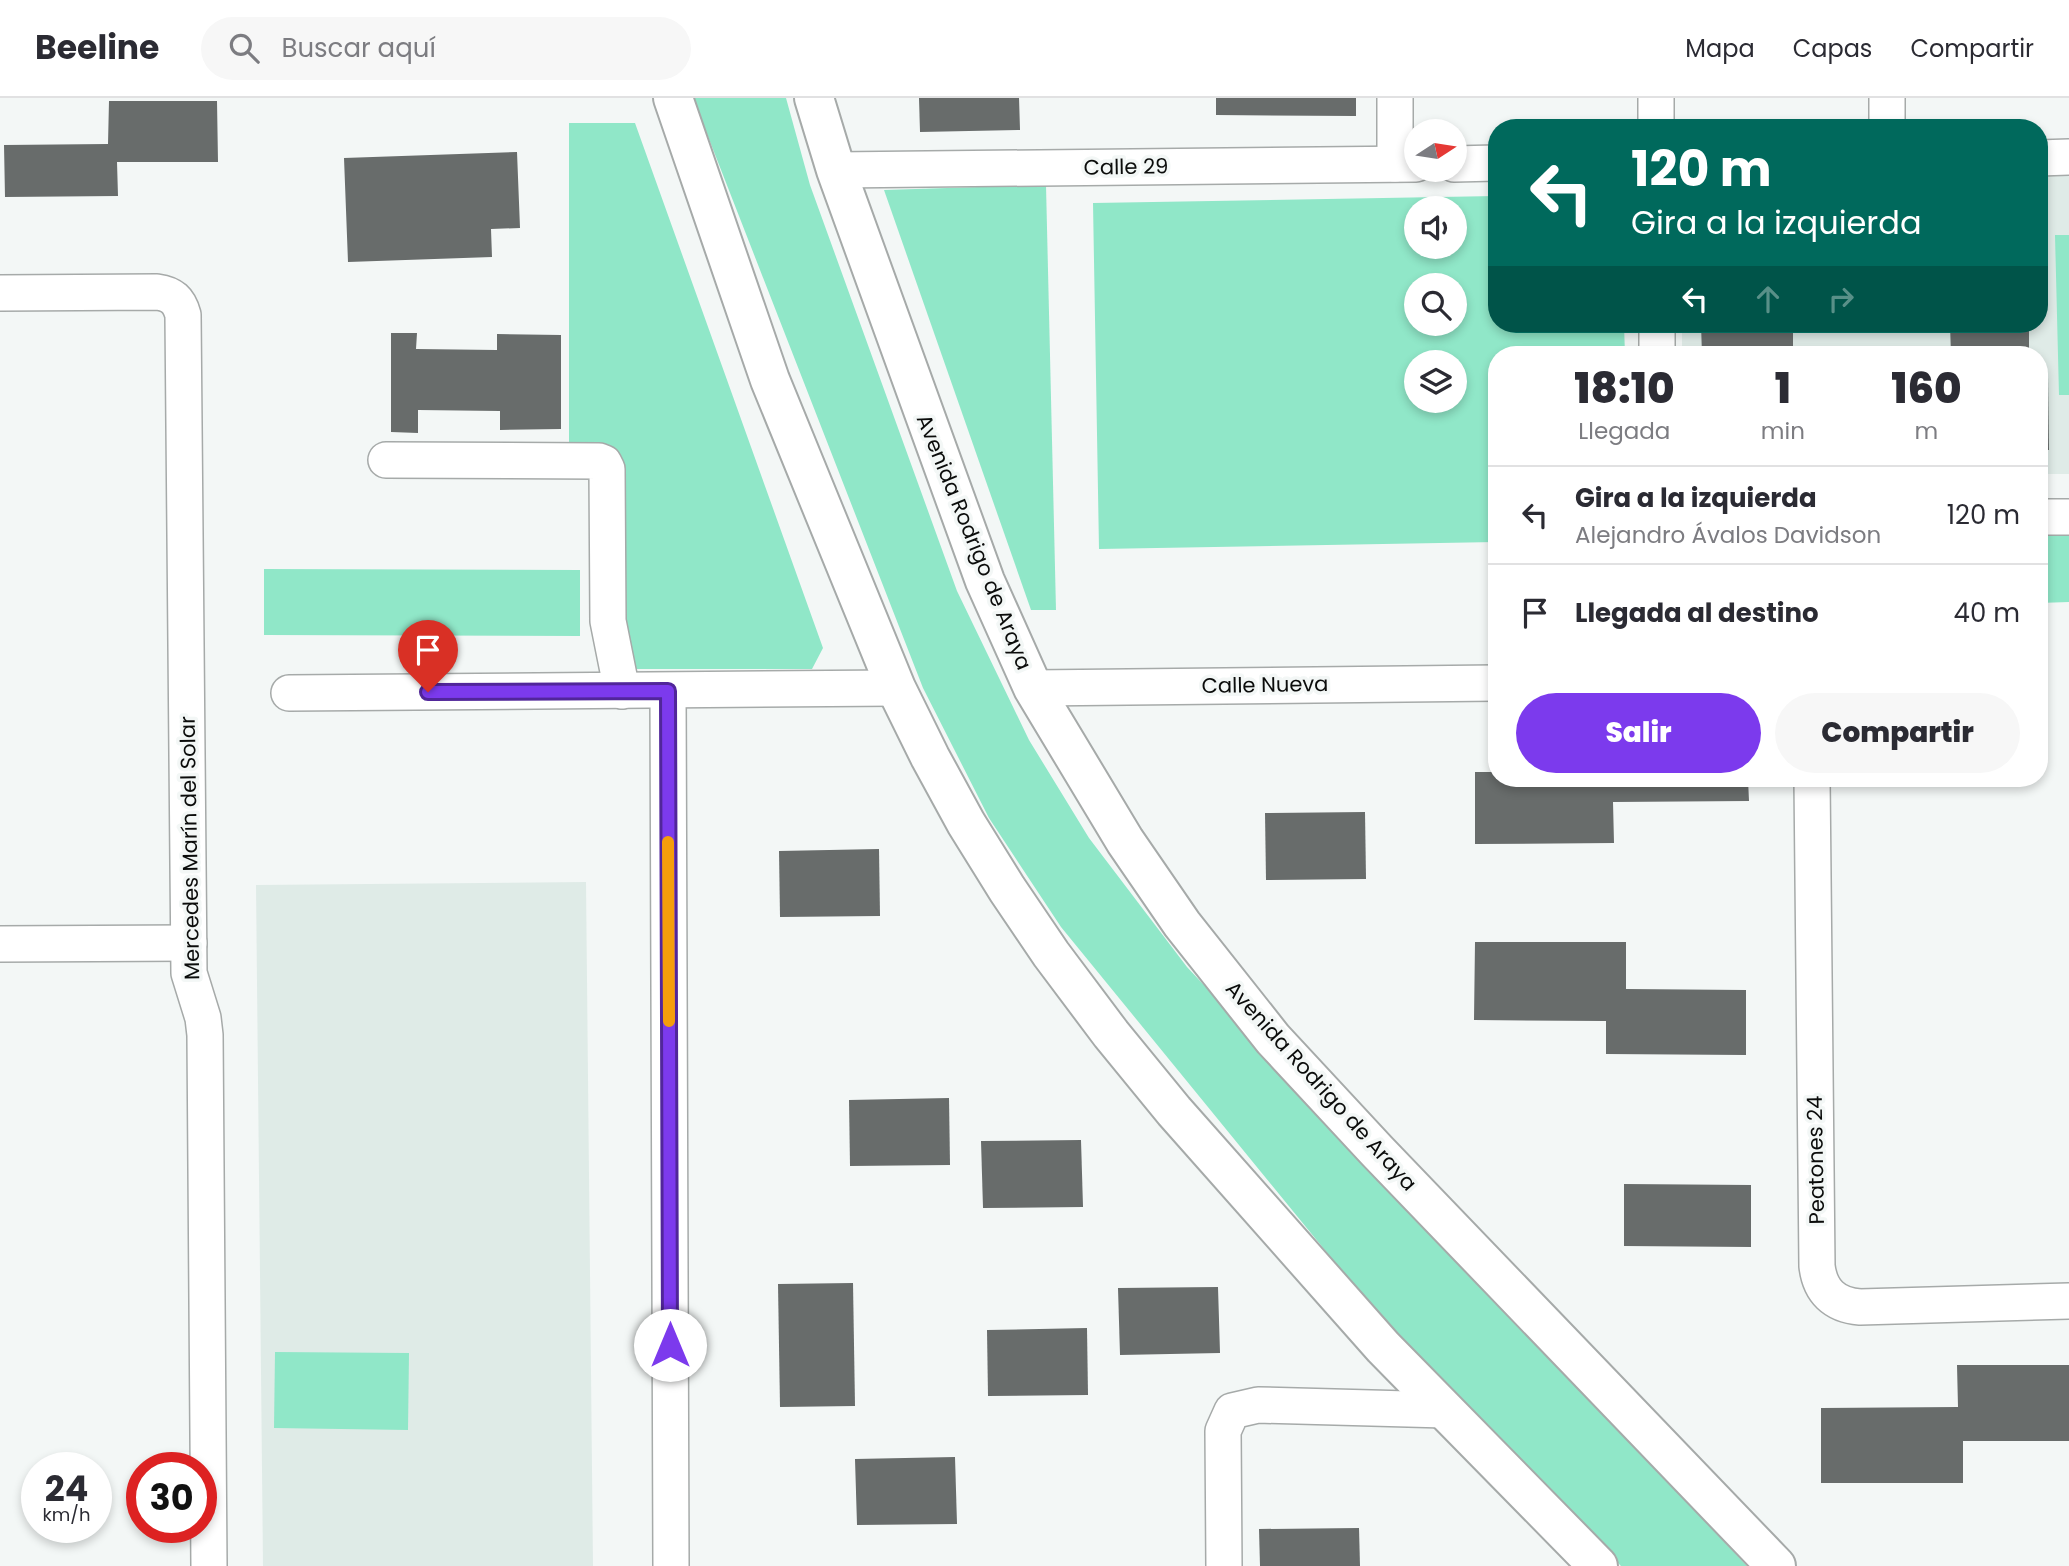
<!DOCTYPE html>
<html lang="es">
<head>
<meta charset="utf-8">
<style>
	body { margin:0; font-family:Poppins,sans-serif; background:#f7f7f7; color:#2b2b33; height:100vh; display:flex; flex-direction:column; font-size:26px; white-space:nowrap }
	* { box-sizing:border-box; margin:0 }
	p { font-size:23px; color:#7c7c81 }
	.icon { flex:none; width:38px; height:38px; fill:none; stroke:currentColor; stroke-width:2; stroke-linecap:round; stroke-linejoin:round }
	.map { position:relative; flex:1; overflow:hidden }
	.drawer { position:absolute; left:1488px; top:248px; width:560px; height:441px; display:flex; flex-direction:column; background:#fff; border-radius:28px; box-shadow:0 4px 10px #0003 }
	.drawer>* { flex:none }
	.hud { position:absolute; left:1488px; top:21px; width:560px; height:214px; border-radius:28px; box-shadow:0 4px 10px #0003; background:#00695c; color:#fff; overflow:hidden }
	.needle { width:46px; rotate:78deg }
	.controls { position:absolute; left:1404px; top:21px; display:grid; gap:14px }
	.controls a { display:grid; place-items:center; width:63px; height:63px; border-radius:50%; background:#fff; box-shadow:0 4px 10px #0003; font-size:35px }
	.speed { position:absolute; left:21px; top:1354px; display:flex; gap:14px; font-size:35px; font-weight:700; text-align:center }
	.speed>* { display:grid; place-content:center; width:91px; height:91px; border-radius:50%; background:#fff; box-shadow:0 4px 10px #0003; line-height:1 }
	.speed small { font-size:18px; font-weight:400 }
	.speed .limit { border:10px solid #d22; background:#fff; color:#111 }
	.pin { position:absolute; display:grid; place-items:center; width:60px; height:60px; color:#fff; margin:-72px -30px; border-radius:50% 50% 50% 0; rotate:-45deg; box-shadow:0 0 7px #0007 }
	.pin .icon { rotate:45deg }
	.me { position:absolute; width:77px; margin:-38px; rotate:0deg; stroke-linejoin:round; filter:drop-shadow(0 0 5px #0008) }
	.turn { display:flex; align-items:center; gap:24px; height:147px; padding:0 28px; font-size:32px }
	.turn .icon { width:91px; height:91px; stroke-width:2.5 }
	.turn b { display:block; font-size:49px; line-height:60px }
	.lanes { display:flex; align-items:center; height:66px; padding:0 28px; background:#0003; justify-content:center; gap:35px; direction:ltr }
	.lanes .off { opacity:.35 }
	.eta { display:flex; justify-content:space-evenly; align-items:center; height:119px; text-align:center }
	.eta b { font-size:42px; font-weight:800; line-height:49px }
	.primary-button { display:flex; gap:14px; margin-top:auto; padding:14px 28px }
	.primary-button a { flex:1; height:80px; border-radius:42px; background:#7c3aed; color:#fff; font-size:28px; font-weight:800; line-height:80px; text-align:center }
	.primary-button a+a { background:#f7f7f7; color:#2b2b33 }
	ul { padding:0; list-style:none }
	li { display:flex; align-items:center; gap:21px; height:98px; padding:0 28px; border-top:2px solid #e1e1e2 }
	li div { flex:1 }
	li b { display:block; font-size:26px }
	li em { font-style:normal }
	header { display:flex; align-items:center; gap:42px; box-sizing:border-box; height:98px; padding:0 35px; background:#fff; border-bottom:2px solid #e1e1e2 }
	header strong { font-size:33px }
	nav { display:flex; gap:38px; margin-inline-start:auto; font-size:24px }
	.search { width:490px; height:63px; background:#f7f7f7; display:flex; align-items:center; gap:18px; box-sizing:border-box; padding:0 24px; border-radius:38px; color:#7c7c81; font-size:26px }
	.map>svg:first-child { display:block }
	.built { fill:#dfebe7 }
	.green { fill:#90e7c8; fill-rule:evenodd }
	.building { fill:#686c6b }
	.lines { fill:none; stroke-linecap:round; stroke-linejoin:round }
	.minor-casing { stroke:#a6aaa9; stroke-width:38 }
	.major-casing { stroke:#a6aaa9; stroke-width:42 }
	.minor { stroke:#fff; stroke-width:35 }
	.major { stroke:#fff; stroke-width:38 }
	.route-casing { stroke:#51269a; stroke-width:18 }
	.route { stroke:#7c3aed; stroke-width:12 }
	.slow { stroke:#f59e0b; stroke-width:12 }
	.labels { text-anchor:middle; stroke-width:7; stroke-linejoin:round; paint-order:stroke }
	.street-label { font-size:21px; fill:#0b0c0b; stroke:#f3f7f6 }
</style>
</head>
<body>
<header>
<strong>Beeline</strong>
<div class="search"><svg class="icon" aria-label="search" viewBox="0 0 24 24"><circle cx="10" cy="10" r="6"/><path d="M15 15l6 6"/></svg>Buscar aquí</div>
<nav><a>Mapa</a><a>Capas</a><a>Compartir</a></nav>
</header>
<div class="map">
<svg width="2069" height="1468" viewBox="0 0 2069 1468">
	<rect width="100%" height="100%" fill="#f3f7f6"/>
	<!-- built -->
	<g class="built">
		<polygon points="2039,71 2069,71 2069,376 2039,376 2039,257 1682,257 1682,226 2039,226"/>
		<polygon points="586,784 593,1468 263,1468 256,787"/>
	</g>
	<!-- green -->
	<g class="green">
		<polygon points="693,0 786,0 810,87 957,493 1029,642 1089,740 1187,869 1747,1468 1621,1468 1395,1238 1061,829 989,720 923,590"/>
		<polygon points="569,25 635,25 823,550 812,571 606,571 605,358 569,357"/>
		<polygon points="1046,87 1056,512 1031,512 884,92"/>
		<path d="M1496 98V226H1624L1625 257H1496V444L1099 451 1093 105ZM1454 110V149H1416V110ZM1454 187V226H1416V187ZM1454 264V303H1416V264Z"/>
		<polygon points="2055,137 2069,137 2069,297 2059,297"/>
		<polygon points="2039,433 2069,433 2069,504 2039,505"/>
		<polygon points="264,471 580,472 580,538 264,537"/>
		<polygon points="275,1254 409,1255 408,1332 274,1330"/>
	</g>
	<!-- building -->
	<g class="building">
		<polygon points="919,0 1019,0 1020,32 920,34"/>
		<polygon points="1216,0 1356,0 1356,18 1216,17"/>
		<polygon points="109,3 217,3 218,64 117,64 118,98 5,99 4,47 108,46"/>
		<polygon points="517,54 520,130 491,131 492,159 348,164 344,60"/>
		<polygon points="2039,110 2045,110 2046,174 2039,174"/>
		<polygon points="1701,226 1793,226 1793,257 1702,257"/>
		<polygon points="1950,226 2029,226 2029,257 1951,257"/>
		<polygon points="391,235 417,235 416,251 497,252 497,236 561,237 561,331 500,332 500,313 418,312 418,335 391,334"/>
		<polygon points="2039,278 2048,278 2049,352 2039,352"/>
		<polygon points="1475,674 1496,674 1496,681 1748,681 1749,703 1613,704 1614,745 1475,746"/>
		<polygon points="1365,714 1366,781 1266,782 1265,715"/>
		<polygon points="879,751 880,818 780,819 779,753"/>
		<polygon points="1475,844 1626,844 1626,891 1746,892 1746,957 1606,956 1606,923 1474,922"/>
		<polygon points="949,1000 950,1067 850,1068 849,1002"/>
		<polygon points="1081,1042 1083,1109 983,1110 981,1043"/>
		<polygon points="1624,1086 1751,1087 1751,1149 1624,1148"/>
		<polygon points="853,1185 855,1308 780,1309 778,1186"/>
		<polygon points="1218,1189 1220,1255 1120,1257 1118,1190"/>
		<polygon points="1087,1230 1088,1297 988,1298 987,1232"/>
		<polygon points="1957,1267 2069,1267 2069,1343 1963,1343 1963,1385 1821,1385 1821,1310 1958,1309"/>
		<polygon points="955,1359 957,1426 857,1427 855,1361"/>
		<polygon points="1359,1430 1360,1468 1260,1468 1259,1431"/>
	</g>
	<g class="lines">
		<defs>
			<g id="minor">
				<polyline points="1395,0 1395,66"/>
				<polyline points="1656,0 1656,30"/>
				<polyline points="1887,0 1887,30"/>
				<polyline points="2039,60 2069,59"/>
				<polyline points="1454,66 1496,65"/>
				<polyline points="836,72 1416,66"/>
				<path d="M0 195 157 194C172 196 179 202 183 217L189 875 203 920 205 937 209 1468"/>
				<polyline points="1657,226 1657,257"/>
				<polyline points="386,362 599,363 604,365 607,371 608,523 622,593"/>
				<polyline points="2039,419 2069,419"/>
				<polyline points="1033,590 1496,585"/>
				<polyline points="668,593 671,1468"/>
				<polyline points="289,595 896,590"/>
				<path d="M1812 681 1817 1168C1820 1193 1834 1207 1860 1209L2069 1203"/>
				<polyline points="0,846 189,845"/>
				<polyline points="1224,1468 1223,1333 1232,1313 1258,1307 1445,1312"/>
			</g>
			<g id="major">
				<polyline points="673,0 770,282 896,590 930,659 966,725 1007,791 1051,856 1111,936 1174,1013 1383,1249 1598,1468"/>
				<polyline points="814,0 836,72 985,483 1033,590 1125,743 1182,826 1273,941 1377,1053 1776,1468"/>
			</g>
		</defs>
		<!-- minor casing -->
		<use href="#minor" class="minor-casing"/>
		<!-- major casing -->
		<use href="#major" class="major-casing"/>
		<!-- minor -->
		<use href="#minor" class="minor"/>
		<!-- major -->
		<use href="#major" class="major"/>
	</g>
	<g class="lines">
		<defs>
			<polyline id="route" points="428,594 668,593 670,1247"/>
		</defs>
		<!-- route casing -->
		<use href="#route" class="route-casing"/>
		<!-- route -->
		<use href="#route" class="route"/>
		<!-- slow -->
		<polyline class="slow" points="668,744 669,923"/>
	</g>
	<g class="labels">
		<!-- street labels -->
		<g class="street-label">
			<text transform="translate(1126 69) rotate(-1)" y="7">Calle 29</text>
			<text transform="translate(974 444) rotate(68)" y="7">Avenida Rodrigo de Araya</text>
			<text transform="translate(1265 587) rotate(-1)" y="7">Calle Nueva</text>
			<text transform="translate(190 750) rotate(-91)" y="7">Mercedes Marín del Solar</text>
			<text transform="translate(1321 988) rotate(48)" y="7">Avenida Rodrigo de Araya</text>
			<text transform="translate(1816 1062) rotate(-91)" y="7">Peatones 24</text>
		</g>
	</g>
</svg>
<div class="controls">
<a><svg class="needle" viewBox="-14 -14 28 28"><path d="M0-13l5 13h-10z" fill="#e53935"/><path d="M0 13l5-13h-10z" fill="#7c7c81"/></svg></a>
<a><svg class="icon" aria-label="sound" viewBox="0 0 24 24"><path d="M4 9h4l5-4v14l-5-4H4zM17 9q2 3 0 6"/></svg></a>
<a><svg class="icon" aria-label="search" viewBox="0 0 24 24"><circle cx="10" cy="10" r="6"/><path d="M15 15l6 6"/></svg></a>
<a><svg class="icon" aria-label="layers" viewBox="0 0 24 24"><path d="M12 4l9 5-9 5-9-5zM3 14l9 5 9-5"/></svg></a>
</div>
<div class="speed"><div>24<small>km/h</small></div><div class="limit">30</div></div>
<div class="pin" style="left:428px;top:594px;background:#d93025"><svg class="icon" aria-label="arrive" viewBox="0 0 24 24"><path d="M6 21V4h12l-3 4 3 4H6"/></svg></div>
<svg class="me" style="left:670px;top:1247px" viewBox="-20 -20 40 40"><circle r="19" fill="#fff"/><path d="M0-13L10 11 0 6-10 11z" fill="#7c3aed"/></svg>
<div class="hud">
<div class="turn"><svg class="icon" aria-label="left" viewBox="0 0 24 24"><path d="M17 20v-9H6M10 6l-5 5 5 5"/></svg><div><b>120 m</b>Gira a la izquierda</div></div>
<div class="lanes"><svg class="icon" aria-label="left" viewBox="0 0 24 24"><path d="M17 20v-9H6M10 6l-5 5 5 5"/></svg><svg class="icon off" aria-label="ahead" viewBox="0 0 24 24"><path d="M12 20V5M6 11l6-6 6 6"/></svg><svg class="icon off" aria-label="right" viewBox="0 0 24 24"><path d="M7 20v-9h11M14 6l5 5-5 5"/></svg></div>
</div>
<section class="drawer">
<div class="eta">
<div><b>18:10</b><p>Llegada</p></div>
<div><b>1</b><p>min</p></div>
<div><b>160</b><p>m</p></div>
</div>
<ul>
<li><svg class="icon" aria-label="left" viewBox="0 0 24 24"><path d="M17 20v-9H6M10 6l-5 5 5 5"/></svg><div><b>Gira a la izquierda</b><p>Alejandro Ávalos Davidson</p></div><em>120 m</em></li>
<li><svg class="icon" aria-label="arrive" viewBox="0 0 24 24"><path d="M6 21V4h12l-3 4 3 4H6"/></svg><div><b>Llegada al destino</b></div><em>40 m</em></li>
</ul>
<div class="primary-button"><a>Salir</a><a>Compartir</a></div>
</section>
</div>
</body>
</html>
